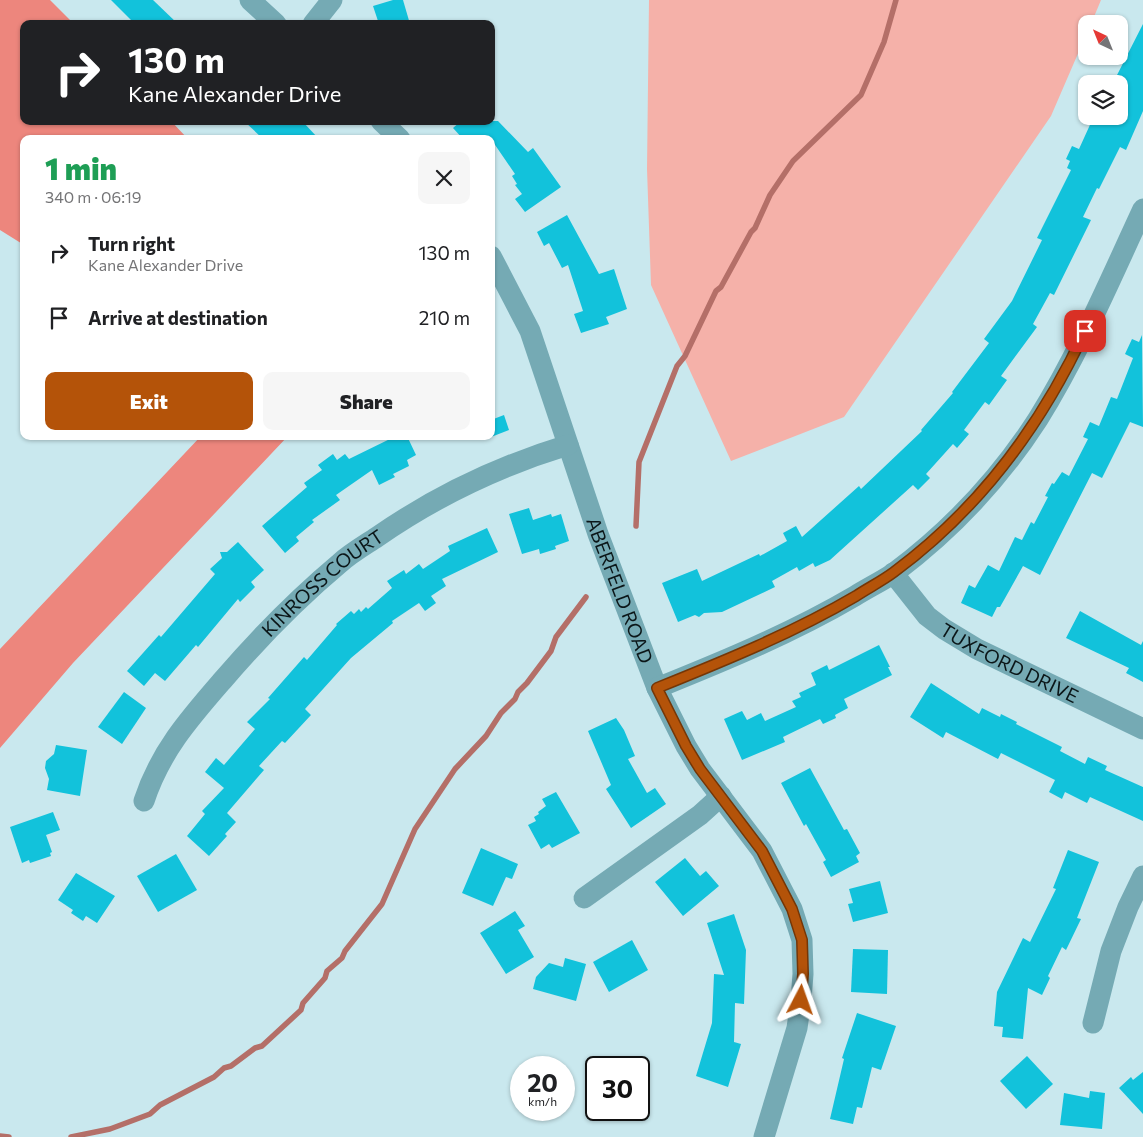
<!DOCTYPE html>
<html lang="en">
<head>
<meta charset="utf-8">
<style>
	body { margin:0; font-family:Commissioner,sans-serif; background:#f6f6f6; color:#202124; height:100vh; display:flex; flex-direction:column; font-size:19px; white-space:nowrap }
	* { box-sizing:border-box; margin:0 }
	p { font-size:16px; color:#757577 }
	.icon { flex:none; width:28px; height:28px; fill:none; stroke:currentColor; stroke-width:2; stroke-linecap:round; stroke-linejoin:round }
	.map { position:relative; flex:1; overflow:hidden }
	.panel { position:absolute; left:20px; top:135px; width:475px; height:305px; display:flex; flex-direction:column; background:#fff; border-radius:10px; box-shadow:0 1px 4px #0004 }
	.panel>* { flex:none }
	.guide { position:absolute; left:20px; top:20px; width:475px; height:105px; border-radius:10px; box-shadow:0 1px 4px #0004; background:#202124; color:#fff; overflow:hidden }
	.needle { width:32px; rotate:317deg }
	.tools { position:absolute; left:1078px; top:15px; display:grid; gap:10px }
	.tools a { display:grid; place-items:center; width:50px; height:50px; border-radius:10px; background:#fff; box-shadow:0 1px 4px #0004; font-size:25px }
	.speed { position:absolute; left:510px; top:1056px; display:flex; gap:10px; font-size:25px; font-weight:700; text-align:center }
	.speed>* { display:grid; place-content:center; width:65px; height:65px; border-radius:50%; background:#fff; box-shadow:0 1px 4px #0004; line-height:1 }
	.speed small { font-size:12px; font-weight:400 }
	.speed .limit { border:2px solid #111; border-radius:8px; background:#fff; color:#111 }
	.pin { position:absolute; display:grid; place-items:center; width:42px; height:42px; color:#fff; margin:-21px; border-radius:10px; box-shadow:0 2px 8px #0006 }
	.me { position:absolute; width:55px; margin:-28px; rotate:4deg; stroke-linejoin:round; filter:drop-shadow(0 0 4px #0008) }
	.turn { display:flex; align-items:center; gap:18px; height:105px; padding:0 25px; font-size:22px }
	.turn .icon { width:65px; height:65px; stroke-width:2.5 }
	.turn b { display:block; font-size:35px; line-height:42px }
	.round { display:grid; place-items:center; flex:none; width:52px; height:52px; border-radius:10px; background:#f6f6f6 }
	.overview { display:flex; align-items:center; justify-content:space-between; height:85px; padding:0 25px }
	h1 { font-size:30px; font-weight:800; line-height:38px; color:#1e9e55 }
	.action { display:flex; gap:10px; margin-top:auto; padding:10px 25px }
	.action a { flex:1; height:58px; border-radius:10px; background:#b45309; color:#fff; font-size:20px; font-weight:800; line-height:58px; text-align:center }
	.action a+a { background:#f6f6f6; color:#202124 }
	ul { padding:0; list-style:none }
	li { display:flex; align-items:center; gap:15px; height:65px; padding:0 25px }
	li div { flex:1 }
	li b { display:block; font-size:19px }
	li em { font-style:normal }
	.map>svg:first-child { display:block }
	.green { fill:#f5b1a9 }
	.forest { fill:#ed867d }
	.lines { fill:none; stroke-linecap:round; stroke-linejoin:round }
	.stream { stroke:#b46f68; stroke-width:5.5 }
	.building { fill:#12c2db }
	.minor { stroke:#75aab4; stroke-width:21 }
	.route-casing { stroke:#753606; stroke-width:12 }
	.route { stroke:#b45309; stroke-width:9 }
	.labels { text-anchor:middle; stroke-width:5; stroke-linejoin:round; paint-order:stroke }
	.street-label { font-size:19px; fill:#0b1618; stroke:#d6f6fc }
</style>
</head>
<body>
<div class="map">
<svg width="1143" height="1137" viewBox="0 0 1143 1137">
	<rect width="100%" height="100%" fill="#c9e8ee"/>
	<!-- green -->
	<polygon class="green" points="649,0 1101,0 1091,24 1086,24 1086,35 1051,116 844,417 731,461 651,285 647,169"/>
	<!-- forest -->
	<g class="forest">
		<polygon points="0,0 50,0 74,24 24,24 24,121 171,121 188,139 24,139 24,245 0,230"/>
		<polygon points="201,436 288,436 73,663 0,748 0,649"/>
	</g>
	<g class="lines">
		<!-- stream -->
		<g class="stream">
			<polyline points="636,526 639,462 677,366 685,356 716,291 721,287 751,232 755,228 770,195 793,161 861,95 884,42 896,0"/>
			<polyline points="0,1136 9,1137"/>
			<polyline points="71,1137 110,1129 150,1114 160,1105 214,1077 224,1068 231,1066 255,1048 262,1046 301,1010 303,1003 325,978 327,971 342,958 345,951 382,904 415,829 455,769 486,736 501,713 515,699 518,692 527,683 551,651 556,637 586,597"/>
		</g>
	</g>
	<!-- building -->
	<g class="building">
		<polygon points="111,0 153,0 178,24 135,24"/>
		<polygon points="393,0 403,0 410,24 379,24 373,6"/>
		<polygon points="1143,24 1143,111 1126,150 1120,147 1099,189 1097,188 1083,217 1091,220 1054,295 1050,293 1033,324 1037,327 1001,376 1007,380 989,405 985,402 964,430 969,434 957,448 953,444 926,474 930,478 918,490 913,485 830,560 815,567 813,563 799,571 797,567 772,581 775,587 722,612 704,613 699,617 695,615 678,622 662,583 697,569 702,581 759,554 760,556 787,541 783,533 796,526 802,537 859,486 861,489 922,431 921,430 953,393 952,392 989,343 984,339 1012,301 1042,240 1037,238 1071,170 1067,168 1070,161 1066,159 1072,146 1079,149 1094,116 1119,116 1119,81 1115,79"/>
		<polygon points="244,121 302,121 319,139 263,139"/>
		<polygon points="461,121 498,121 528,152 533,148 561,187 525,212 515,199 522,194 515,185 517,184 512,176 515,174 491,139 463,139 453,128"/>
		<polygon points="567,215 599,274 614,269 627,309 606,317 609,324 581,333 574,314 583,311 568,265 562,268 549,243 544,246 537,232"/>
		<polygon points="1142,335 1143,427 1130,422 1102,478 1092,473 1040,575 1023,566 1004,600 1000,607 997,607 992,617 961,603 969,585 975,588 988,565 999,571 1015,537 1022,540 1031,522 1034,524 1048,497 1045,496 1052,483 1054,484 1062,472 1069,476 1088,439 1083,437 1090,422 1099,426 1111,397 1117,399 1133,358 1125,354 1132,339 1139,342"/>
		<polygon points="504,415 509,430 491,437 491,420"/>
		<polygon points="396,436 407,436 416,455 407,460 409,466 393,474 395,477 379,485 372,470 336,495 340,500 312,520 314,522 296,537 299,541 285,553 262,526 307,487 304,483 322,470 318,465 333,454 337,460 345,454 349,459"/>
		<polygon points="529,508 533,520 551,514 552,517 561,514 569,541 555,546 556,549 540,554 539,549 522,554 509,514"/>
		<polygon points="487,528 498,552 442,579 446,586 431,596 436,603 425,611 419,603 392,621 393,623 351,658 305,709 311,715 285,743 282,741 259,766 264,770 227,813 236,822 225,834 227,836 209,856 187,836 205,814 202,811 224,788 205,772 216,758 224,765 255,729 247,722 270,699 268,698 304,657 307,660 337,625 336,624 351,611 354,614 359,609 361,612 366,607 368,609 392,588 387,581 404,570 406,574 419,564 423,569 450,551 448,546"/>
		<polygon points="238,542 264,570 251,582 255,587 240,602 238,599 198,647 196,645 165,681 155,673 144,686 127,671 159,635 161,637 215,574 210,569 222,558 220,552 227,552"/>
		<polygon points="1080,611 1141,645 1143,641 1143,682 1126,673 1129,668 1066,638"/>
		<polygon points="879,645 890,667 888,667 892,675 844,699 848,708 835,715 836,718 823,724 820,719 783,737 785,742 742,760 724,719 742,711 747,720 761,713 765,721 796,707 792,701 801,697 799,693 816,685 811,673 827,665 829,670"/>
		<polygon points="931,683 979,714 982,708 1000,717 1001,714 1017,722 1016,724 1062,747 1060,751 1085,764 1088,757 1107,766 1105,770 1143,787 1143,821 1090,797 1087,803 1065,792 1062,799 1049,792 1055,780 1001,753 998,759 946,732 943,738 910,717"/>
		<polygon points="124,692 146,708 122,744 98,727"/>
		<polygon points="616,718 624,730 635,756 628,759 647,793 655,788 666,804 631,828 606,789 611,785 588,731"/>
		<polygon points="56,745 87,750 80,796 47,790 49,779 45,768 46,761 54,754"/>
		<polygon points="810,768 844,830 847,829 860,853 856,856 859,862 831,877 823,862 826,860 806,824 804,826 781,783"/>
		<polygon points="556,792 580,833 552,848 549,844 541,849 528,825 536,821 534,817 539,814 538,812 546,806 542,799"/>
		<polygon points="53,812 60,830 46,835 52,852 50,853 51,856 30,863 29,860 22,863 10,827"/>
		<polygon points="481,848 518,864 512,879 506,877 493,906 462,893"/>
		<polygon points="1068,850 1099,862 1077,918 1081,919 1066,950 1062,947 1048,976 1050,978 1042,995 1028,988 1023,1039 1002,1037 1003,1027 994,1026 997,992 1023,938 1030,942 1056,889 1053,888"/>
		<polygon points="176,854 197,890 158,912 137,876"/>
		<polygon points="685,858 700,876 706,871 719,886 683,916 655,882"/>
		<polygon points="76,873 115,896 97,923 86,916 83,921 71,913 73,910 58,900"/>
		<polygon points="880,881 888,913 853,922 848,904 853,903 849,889"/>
		<polygon points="515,911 525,926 518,930 534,957 506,974 480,933"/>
		<polygon points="734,914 746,950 744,1004 735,1003 734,1042 741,1044 728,1087 696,1076 712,1023 714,974 724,975 707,923"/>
		<polygon points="632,940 648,970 609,992 593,962"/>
		<polygon points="853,949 888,950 887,994 851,992"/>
		<polygon points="565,958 586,964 576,1001 533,989 536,977 549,963 563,967"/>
		<polygon points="857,1013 896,1026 881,1070 872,1067 862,1108 857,1107 853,1124 830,1119 844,1059 842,1058"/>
		<polygon points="1027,1056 1053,1084 1026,1109 1000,1081"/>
		<polygon points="1143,1072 1143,1114 1119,1088 1131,1077 1133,1080"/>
		<polygon points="1090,1091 1105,1093 1102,1129 1060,1125 1064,1093 1089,1098"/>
	</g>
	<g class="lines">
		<!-- minor -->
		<g class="minor">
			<polyline points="250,0 276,24"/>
			<polyline points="313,24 332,0"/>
			<polyline points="381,121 400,139"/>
			<path id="s1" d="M491 256 530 331 598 534 657 688 686 746 700 769 762 851 792 909 802 940 803 974 801 1000 797 1028 764 1137"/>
			<path id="s2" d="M893 573 927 616 944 629 977 649 1143 729"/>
			<path d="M657 688C724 661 792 633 855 596 868 588 882 581 894 573 950 531 1000 478 1038 419 1079 353 1110 280 1143 209"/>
			<path id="s3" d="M144 801C160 752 189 719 222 681 258 639 297 599 340 563 351 553 365 545 377 537 436 496 499 466 568 445"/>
			<polyline points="584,898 700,815 721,796"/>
			<polyline points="1093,1023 1111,951 1128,907 1143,876"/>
		</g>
	</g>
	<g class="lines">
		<defs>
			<path id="route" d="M801 1000 803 974 802 940 792 909 762 851 700 769 686 746 657 688C724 661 793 633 856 596 868 588 882 581 894 572 979 509 1041 426 1085 331"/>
		</defs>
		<!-- route casing -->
		<use href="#route" class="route-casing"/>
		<!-- route -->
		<use href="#route" class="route"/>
	</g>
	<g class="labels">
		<!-- street labels -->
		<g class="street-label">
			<text dy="7" stroke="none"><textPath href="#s3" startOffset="285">KINROSS COURT</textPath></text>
			<text dy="7" stroke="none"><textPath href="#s1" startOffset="359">ABERFELD ROAD</textPath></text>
			<text dy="7" stroke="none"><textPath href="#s2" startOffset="150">TUXFORD DRIVE</textPath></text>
		</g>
	</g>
</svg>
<div class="tools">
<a><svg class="needle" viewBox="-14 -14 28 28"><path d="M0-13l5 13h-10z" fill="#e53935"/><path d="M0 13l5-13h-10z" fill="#757577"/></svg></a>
<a><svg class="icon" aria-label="layers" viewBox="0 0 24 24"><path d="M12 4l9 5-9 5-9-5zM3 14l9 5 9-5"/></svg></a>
</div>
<div class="speed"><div>20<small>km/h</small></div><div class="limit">30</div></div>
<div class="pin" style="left:1085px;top:331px;background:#d93025"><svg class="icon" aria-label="arrive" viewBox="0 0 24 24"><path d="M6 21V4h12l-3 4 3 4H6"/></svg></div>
<svg class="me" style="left:801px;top:1000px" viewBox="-20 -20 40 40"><path d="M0-17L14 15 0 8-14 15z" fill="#b45309" stroke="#fff" stroke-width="4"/></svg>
<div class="guide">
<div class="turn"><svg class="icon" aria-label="right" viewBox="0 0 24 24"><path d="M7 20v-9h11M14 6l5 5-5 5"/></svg><div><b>130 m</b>Kane Alexander Drive</div></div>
</div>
<section class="panel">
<div class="overview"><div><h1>1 min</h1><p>340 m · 06:19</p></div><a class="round"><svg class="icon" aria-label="close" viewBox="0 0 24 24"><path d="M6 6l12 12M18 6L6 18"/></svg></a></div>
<ul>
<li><svg class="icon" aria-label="right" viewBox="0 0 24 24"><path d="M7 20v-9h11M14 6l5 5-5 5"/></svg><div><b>Turn right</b><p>Kane Alexander Drive</p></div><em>130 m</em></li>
<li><svg class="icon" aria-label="arrive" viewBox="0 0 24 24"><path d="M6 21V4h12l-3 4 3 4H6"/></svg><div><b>Arrive at destination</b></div><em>210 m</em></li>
</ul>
<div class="action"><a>Exit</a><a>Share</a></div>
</section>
</div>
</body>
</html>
